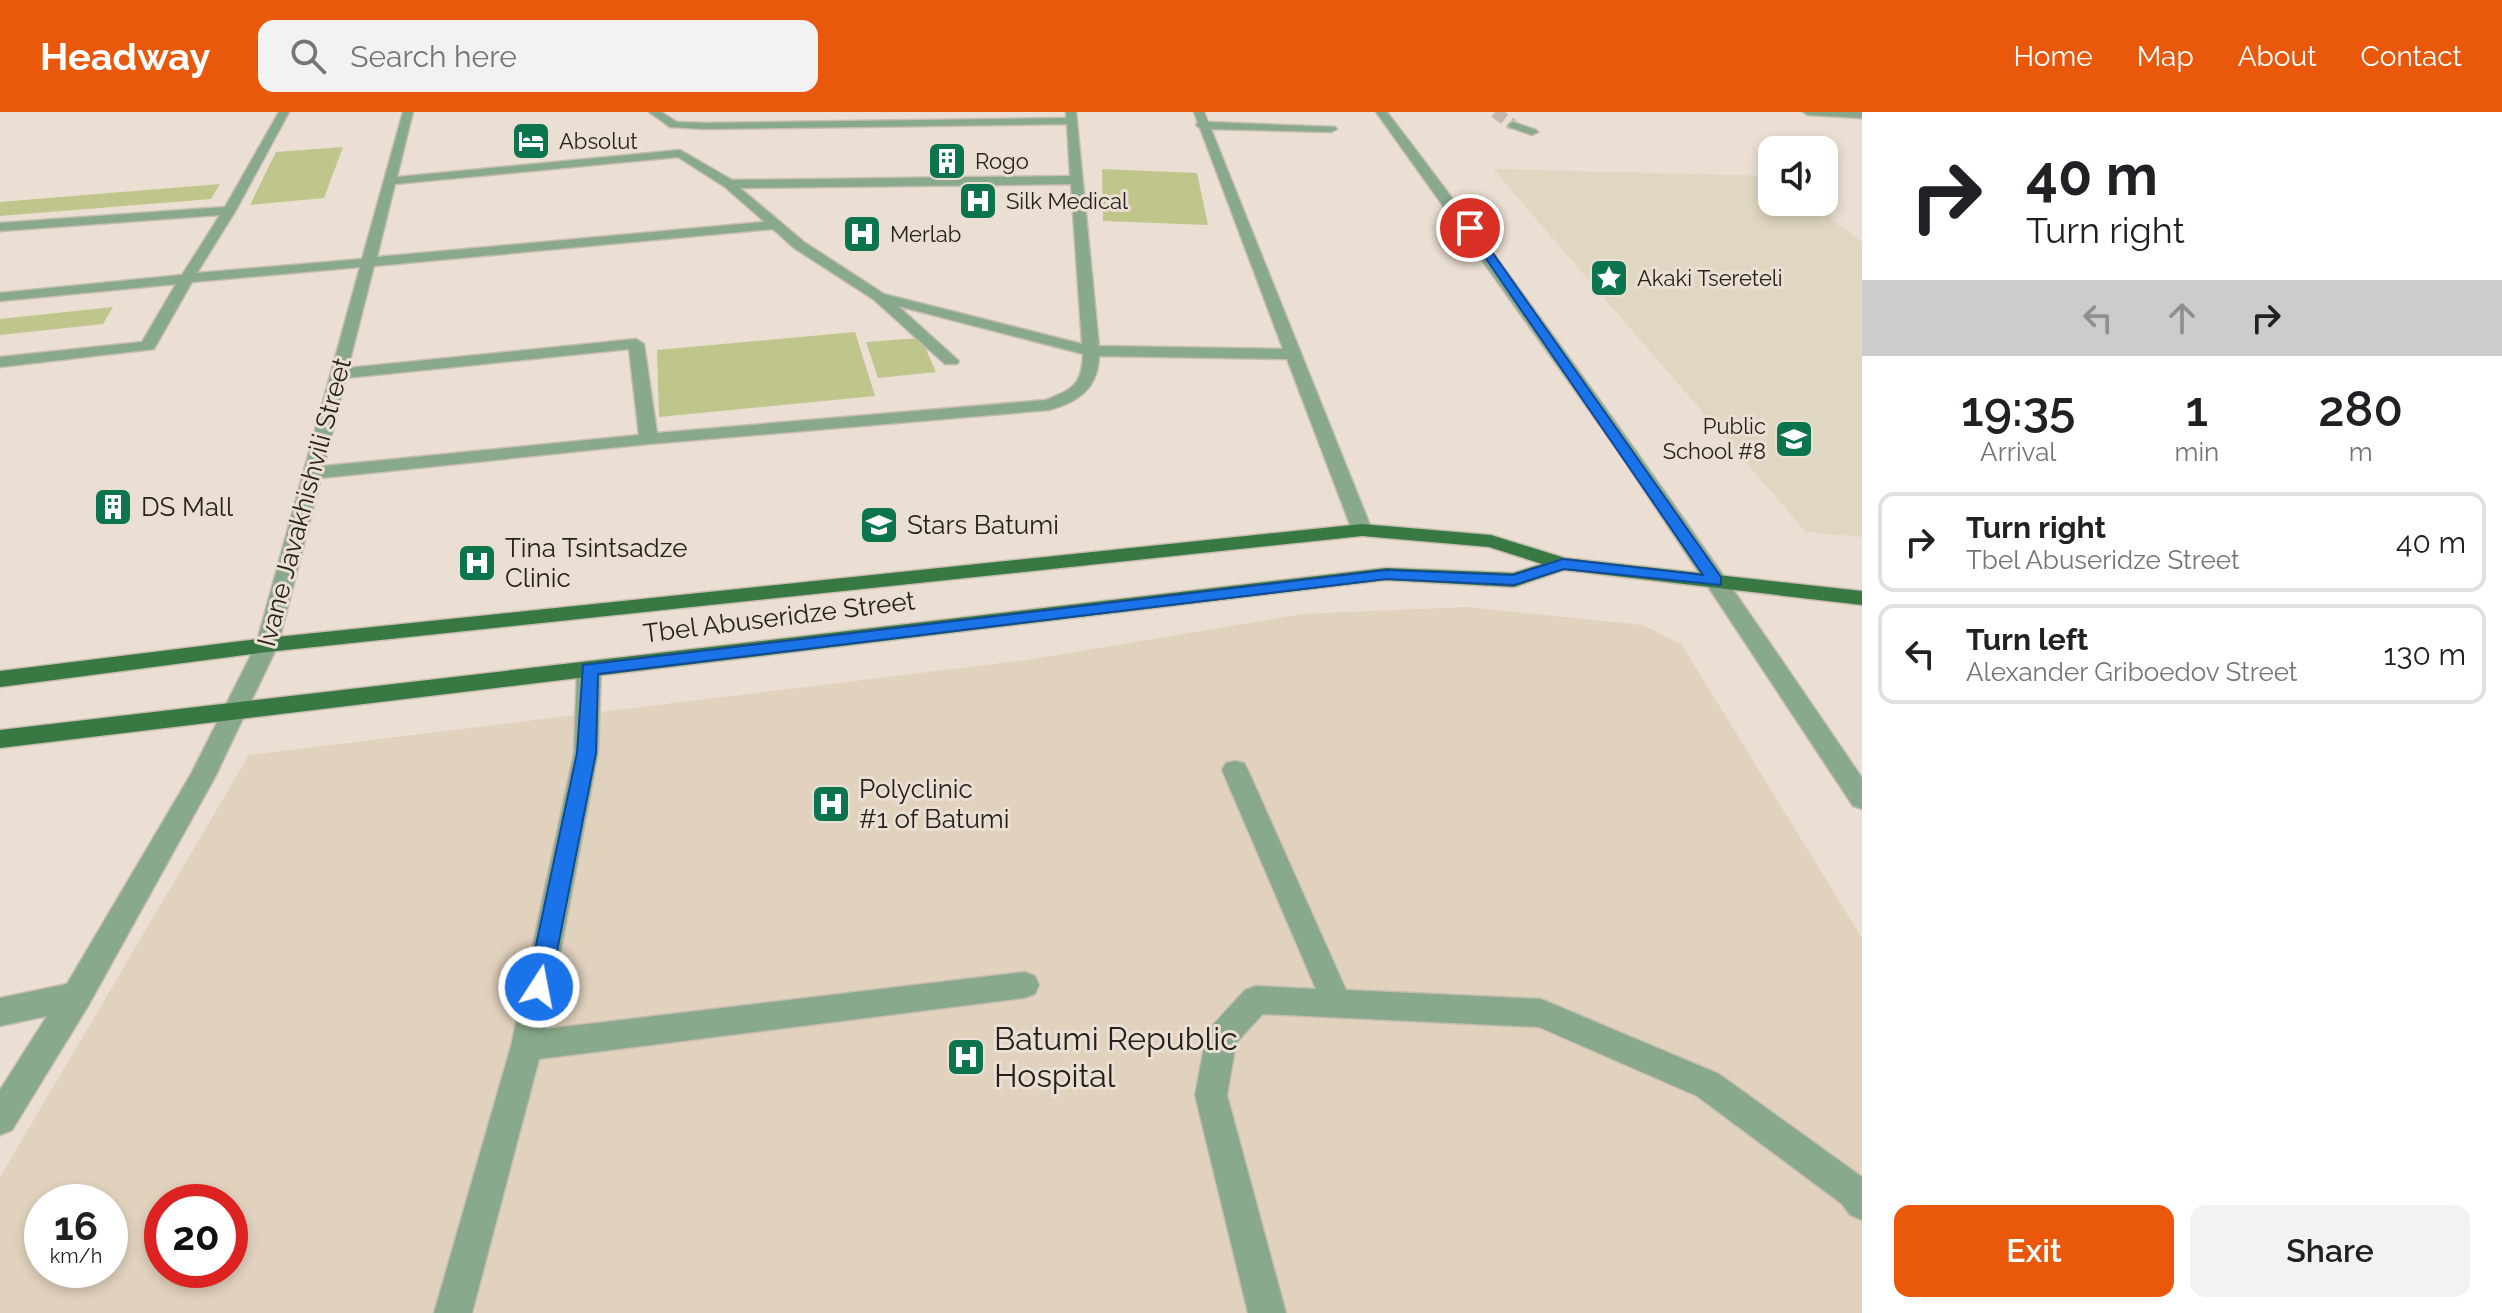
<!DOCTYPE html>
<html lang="en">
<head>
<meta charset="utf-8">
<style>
	body { margin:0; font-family:Raleway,sans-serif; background:#f2f2f2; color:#202124; height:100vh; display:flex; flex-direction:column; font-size:30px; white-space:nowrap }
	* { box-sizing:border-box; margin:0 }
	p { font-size:26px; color:#757577 }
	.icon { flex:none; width:44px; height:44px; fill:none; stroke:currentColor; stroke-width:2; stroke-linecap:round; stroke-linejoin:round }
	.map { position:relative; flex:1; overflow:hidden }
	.side { display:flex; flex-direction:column; background:#fff; width:640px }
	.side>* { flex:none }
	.guide { background:#fff; color:#202124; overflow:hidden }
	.buttons { position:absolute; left:1758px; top:24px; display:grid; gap:16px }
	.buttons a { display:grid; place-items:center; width:80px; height:80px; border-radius:16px; background:#fff; box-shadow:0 4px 12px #0003; font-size:40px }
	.speed { position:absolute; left:24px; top:1072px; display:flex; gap:16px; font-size:40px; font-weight:700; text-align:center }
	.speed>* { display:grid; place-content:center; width:104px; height:104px; border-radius:50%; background:#fff; box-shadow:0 4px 12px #0003; line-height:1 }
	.speed small { font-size:20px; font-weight:400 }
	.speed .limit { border:12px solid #d22; background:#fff; color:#111 }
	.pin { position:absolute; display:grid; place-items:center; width:68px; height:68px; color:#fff; margin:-34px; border:4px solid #fff; border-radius:50%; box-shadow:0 2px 8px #0007 }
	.me { position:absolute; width:88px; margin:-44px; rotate:11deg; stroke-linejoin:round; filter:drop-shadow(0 0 6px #0008) }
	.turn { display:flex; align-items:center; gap:28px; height:168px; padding:0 32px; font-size:36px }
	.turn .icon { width:104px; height:104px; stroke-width:2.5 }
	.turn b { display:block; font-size:56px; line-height:68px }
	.lanes { display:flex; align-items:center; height:76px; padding:0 32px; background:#0003; justify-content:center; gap:40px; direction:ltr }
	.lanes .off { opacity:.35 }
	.eta { display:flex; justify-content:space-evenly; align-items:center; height:136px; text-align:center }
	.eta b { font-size:48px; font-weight:600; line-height:56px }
	.cta { display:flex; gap:16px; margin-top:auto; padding:16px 32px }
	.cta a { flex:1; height:92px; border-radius:16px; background:#ea580c; color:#fff; font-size:32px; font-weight:600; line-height:92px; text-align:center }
	.cta a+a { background:#f2f2f2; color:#202124 }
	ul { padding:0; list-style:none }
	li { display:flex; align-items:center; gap:24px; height:100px; margin:0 16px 12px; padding:0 16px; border:4px solid #e0e0e0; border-radius:16px }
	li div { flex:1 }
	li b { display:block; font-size:30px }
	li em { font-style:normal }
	header { display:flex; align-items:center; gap:48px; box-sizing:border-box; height:112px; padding:0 40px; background:#ea580c; color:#fff }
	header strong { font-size:38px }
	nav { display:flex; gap:44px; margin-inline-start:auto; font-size:28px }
	.search { width:560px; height:72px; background:#f2f2f2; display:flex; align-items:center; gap:20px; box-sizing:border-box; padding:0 28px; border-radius:16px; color:#757577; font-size:30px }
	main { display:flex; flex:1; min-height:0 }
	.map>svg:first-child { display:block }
	.built { fill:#e1d2be; fill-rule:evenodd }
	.education { fill:#dfd7c1 }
	.green { fill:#bfc58b }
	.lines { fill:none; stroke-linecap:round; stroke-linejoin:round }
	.minor-tunnel { stroke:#c3b9ae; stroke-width:12; stroke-dasharray:12 6; stroke-linecap:butt }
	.minor-casing { stroke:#c7bdb1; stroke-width:3 }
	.major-casing { stroke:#c7bdb1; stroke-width:3 }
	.minor { fill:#88a98b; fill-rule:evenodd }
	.major { fill:#377843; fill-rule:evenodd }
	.route { fill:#1a73e8; stroke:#114b97; stroke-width:2 }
	.labels { text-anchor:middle; stroke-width:6; stroke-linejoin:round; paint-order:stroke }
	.far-poi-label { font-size:22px; fill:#25221d; stroke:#eadfd2; text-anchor:start }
	.street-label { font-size:26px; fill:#25221d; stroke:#eadfd2 }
	.poi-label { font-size:26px; fill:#25221d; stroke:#eadfd2; text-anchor:start }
	.near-poi-label { font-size:32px; fill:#25221d; stroke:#eadfd2; text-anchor:start }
</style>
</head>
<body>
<header>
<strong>Headway</strong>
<div class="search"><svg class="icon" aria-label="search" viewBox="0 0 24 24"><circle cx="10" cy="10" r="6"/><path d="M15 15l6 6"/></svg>Search here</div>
<nav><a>Home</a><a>Map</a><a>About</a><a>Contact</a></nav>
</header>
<main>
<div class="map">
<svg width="1862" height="1201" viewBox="0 0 1862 1201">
	<rect width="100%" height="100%" fill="#eadfd2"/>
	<!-- built -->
	<path class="built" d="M1466 495 1643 513 1682 533 1862 826V1201H0V1065L249 643 1026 548 1302 502ZM42 1090H110V1158H42ZM162 1090H230V1158H162Z"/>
	<!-- education -->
	<polygon class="education" points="1493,57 1772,64 1772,90 1820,90 1832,98 1829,106 1862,130 1862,425 1806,420"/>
	<!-- green -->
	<g class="green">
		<polygon points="343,35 324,86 250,93 276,40"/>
		<polygon points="1102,57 1197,61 1208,113 1103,109"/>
		<polygon points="220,72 211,87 0,104 0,90"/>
		<polygon points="113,195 103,212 0,223 0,207"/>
		<polygon points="855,220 875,284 659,305 657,238"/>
		<polygon points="921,226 936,260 878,266 866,230"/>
	</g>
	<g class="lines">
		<!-- minor-tunnel -->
		<polyline class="minor-tunnel" points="1495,0 1513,13"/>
		<defs>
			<g id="minor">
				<path d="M279 0H289L236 98 197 161 362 147 403 0H413L397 65 680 38 732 68 1070 64 1067 12 704 17 670 15 649 0H661L677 10 704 11 1066 6V0H1076L1099 234 1283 237 1200 16 1196 13 1198 11 1194 0H1204L1208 10 1335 15 1337 17 1331 20 1211 17 1372 418 1362 424 1352 418 1287 247 1099 244C1098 276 1079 290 1049 298L649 332 321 366 278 533 215 665 88 894 12 1018 0 1023V978L47 904 0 914V886L67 872 191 662 256 533 360 155 192 170 154 237 0 255V245L142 230 176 172 0 189V181L182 163 220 103 0 119V111L225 95ZM678 45 725 75 765 110 377 145 395 72ZM1071 72 1082 232 884 182 804 130 740 76ZM773 117 794 136 873 187 945 252H957L959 249 898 194 1083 242C1082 273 1073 277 1046 288L657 321 644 232 636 227 348 256 374 154ZM629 237 639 323 324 354 346 266Z"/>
				<path d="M1376 0H1387C1553 217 1709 440 1862 666V697L1853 694 1619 340Z"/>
				<polygon points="1803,0 1862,0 1862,6 1808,3"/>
				<polygon points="1513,10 1536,18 1538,20 1532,23 1509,15 1508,13"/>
				<polygon points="589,549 597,551 601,557 598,641 546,917 1024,860 1035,864 1039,873 1035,882 1024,886 539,947 472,1201 434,1201 511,934 574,641 577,557 581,551"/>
				<polygon points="1235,649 1244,651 1248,658 1346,878 1541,887 1719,962 1862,1065 1862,1108 1850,1103 1842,1092 1697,984 1539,915 1263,902 1236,931 1227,983 1286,1201 1248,1201 1195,983 1206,925 1211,915 1245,878 1256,874 1316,877 1222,658 1226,651"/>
			</g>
			<polygon id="major" points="1362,412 1491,423 1565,446 1862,479 1862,493 1564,458 1514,475 1386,468 0,636 0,618 1386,456 1513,461 1542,452 1489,435 1362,424 267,540 0,575 0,559 267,526"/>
		</defs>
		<!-- minor casing -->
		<use href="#minor" class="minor-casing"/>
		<!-- major casing -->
		<use href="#major" class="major-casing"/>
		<!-- minor -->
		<use href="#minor" class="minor"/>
		<!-- major -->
		<use href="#major" class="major"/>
	</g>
	<!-- route -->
	<polygon class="route" points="1466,113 1473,113 1721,465 1721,473 1564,457 1514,473 1386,467 598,562 596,641 550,875 547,882 539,885 531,882 527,875 577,641 583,553 1386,458 1513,463 1563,447 1703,463 1465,116"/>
	<!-- icons -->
	<defs>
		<symbol id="hotel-square" viewBox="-11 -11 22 22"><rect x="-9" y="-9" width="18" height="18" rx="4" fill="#0c754d" stroke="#eadfd2"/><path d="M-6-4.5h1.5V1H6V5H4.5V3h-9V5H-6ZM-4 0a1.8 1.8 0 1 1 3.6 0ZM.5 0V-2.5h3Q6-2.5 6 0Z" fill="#fff"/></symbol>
		<symbol id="building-square" viewBox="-11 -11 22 22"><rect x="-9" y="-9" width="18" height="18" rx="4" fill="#0c754d" stroke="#eadfd2"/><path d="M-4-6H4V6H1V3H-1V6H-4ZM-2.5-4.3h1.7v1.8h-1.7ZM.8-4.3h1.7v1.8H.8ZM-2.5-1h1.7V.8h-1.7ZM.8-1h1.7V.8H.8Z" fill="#fff"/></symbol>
		<symbol id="hospital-square" viewBox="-11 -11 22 22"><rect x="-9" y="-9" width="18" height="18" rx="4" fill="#0c754d" stroke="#eadfd2"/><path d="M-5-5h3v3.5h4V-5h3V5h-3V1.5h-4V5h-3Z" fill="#fff"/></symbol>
		<symbol id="sight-square" viewBox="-11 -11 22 22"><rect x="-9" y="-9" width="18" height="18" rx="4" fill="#0c754d" stroke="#eadfd2"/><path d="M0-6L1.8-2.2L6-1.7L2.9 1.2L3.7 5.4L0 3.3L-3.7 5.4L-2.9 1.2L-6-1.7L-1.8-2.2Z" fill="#fff"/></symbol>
		<symbol id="school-square" viewBox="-11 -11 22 22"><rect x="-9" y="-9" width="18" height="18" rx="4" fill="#0c754d" stroke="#eadfd2"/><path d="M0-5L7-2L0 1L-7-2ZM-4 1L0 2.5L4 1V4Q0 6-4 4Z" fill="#fff"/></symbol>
	</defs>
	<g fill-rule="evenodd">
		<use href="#hotel-square" x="509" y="7" width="44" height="44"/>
		<use href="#building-square" x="925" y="27" width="44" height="44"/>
		<use href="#hospital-square" x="956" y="67" width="44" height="44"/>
		<use href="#hospital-square" x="840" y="100" width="44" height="44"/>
		<use href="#sight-square" x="1587" y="144" width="44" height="44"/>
		<use href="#school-square" x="1772" y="305" width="44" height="44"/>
		<use href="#building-square" x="91" y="373" width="44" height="44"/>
		<use href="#school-square" x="857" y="391" width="44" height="44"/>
		<use href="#hospital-square" x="455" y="429" width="44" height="44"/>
		<use href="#hospital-square" x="809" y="670" width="44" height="44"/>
		<use href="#hospital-square" x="944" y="923" width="44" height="44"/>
	</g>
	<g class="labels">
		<!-- far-poi labels -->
		<g class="far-poi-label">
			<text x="559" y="37">Absolut</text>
			<text x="975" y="57">Rogo</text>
			<text x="1006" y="97">Silk Medical</text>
			<text x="890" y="130">Merlab</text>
			<text x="1637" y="174">Akaki Tsereteli</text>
			<text x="1766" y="322" text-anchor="end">Public<tspan x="1766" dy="25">School #8</tspan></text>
		</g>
		<!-- street labels -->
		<g class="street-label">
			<text transform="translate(304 390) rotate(-75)" y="9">Ivane Javakhishvili Street</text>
			<text transform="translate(779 505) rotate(-7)" y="9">Tbel Abuseridze Street</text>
		</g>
		<!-- poi labels -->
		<g class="poi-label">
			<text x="141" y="404">DS Mall</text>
			<text x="907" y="422">Stars Batumi</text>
			<text x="505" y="445">Tina Tsintsadze<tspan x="505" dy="30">Clinic</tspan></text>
			<text x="859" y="686">Polyclinic<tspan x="859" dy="30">#1 of Batumi</tspan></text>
		</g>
		<!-- near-poi labels -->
		<g class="near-poi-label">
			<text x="994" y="938">Batumi Republic<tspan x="994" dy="37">Hospital</tspan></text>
		</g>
	</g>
</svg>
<div class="buttons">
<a><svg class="icon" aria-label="sound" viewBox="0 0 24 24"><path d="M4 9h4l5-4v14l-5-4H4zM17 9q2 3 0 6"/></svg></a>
</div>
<div class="speed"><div>16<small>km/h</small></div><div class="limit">20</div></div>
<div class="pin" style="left:1470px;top:116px;background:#d93025"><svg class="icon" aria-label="arrive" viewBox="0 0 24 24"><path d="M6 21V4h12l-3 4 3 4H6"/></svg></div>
<svg class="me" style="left:539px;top:875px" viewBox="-20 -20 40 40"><circle r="17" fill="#1a73e8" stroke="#fff" stroke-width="3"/><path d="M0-11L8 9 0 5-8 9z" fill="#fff"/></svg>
</div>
<section class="side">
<div class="guide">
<div class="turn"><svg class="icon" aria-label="right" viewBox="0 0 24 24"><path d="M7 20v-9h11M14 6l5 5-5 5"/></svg><div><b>40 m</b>Turn right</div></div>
<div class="lanes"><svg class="icon off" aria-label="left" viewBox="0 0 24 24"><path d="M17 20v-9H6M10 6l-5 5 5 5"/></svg><svg class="icon off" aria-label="ahead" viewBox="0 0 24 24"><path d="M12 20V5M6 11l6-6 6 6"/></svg><svg class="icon" aria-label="right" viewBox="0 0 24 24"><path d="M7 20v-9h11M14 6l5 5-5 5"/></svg></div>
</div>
<div class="eta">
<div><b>19:35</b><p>Arrival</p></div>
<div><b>1</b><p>min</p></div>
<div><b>280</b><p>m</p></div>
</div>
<ul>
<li><svg class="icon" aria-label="right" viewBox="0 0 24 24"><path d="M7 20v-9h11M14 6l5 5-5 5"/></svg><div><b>Turn right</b><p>Tbel Abuseridze Street</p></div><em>40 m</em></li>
<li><svg class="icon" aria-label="left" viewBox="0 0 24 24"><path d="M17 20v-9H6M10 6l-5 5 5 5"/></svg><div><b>Turn left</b><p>Alexander Griboedov Street</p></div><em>130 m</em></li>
</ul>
<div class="cta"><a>Exit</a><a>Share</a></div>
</section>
</main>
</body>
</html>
